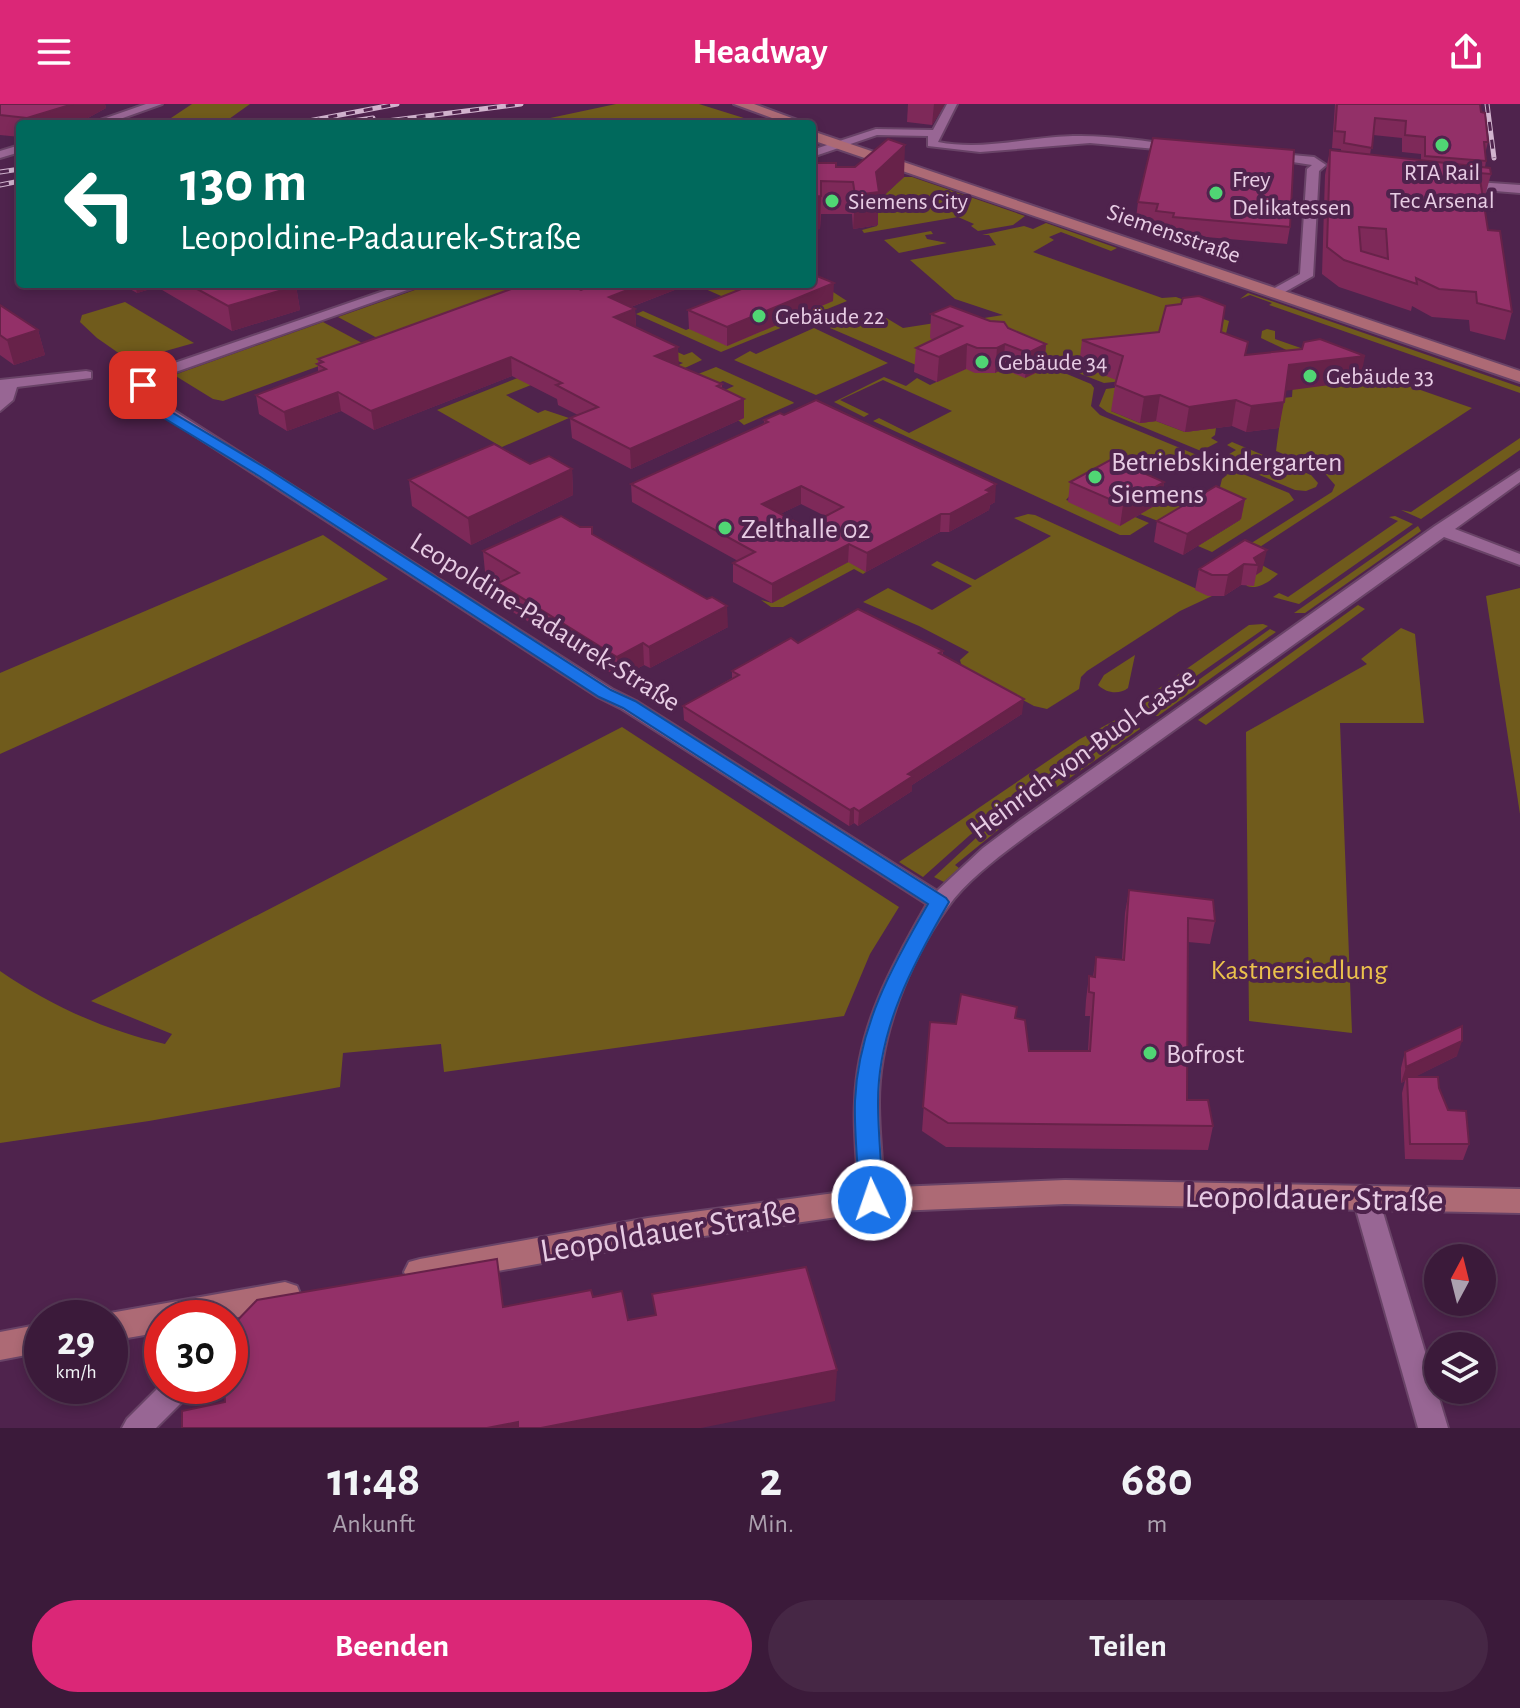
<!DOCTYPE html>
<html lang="de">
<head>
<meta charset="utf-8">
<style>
	body { margin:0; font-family:"Alegreya Sans",sans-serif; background:#462745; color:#f1f3f6; height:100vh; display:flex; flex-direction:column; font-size:30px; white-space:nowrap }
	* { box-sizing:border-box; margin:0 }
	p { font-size:26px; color:#aca1af }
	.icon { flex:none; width:44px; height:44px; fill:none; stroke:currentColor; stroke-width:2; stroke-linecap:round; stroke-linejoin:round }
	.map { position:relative; height:1324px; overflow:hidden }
	.details { display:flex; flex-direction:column; background:#3b1a3a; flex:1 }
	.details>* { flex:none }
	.hud { position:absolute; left:16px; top:16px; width:800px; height:168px; border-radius:8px; box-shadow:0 4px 12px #0003,0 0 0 2px #543854; background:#00695c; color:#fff; overflow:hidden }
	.needle { width:52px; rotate:7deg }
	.tools { position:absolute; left:1424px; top:1140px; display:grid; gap:16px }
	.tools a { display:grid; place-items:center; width:72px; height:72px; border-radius:50%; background:#3b1a3a; box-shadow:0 4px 12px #0003,0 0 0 2px #543854; font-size:40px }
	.speed { position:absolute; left:24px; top:1196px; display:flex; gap:16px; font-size:40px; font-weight:700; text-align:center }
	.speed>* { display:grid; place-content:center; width:104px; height:104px; border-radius:50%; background:#3b1a3a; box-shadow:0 4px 12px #0003,0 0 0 2px #543854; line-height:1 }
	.speed small { font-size:20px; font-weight:400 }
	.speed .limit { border:12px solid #d22; background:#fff; color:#111 }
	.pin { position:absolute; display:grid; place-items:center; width:68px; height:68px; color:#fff; margin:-34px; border-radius:16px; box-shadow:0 4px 12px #0006 }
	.me { position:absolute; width:88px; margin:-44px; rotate:357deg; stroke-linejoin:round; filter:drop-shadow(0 0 6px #0008) }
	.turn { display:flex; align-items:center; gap:28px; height:168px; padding:0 32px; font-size:36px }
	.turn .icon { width:104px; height:104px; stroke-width:2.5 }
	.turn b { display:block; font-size:56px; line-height:68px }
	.eta { display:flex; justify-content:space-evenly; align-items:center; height:136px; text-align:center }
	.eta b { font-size:48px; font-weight:700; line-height:56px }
	.cta { display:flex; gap:16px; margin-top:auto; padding:16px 32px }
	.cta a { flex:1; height:92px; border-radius:48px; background:#db2777; color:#fff; font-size:32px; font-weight:700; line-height:92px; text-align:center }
	.cta a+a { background:#462745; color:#f1f3f6 }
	header { display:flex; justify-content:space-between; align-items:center; height:104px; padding:0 32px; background:#db2777; color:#fff; font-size:36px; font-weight:700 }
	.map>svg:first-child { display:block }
	.green { fill:#705b1c }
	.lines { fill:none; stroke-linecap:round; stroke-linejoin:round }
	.minor-casing { stroke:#694367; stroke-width:4 }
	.major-casing { stroke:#694367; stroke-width:4 }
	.minor { fill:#986694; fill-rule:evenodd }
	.major { fill:#ad6a75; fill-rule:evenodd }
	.rail-casing { stroke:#d1b3ce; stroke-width:5 }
	.rail { stroke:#4f234d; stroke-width:3; stroke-dasharray:9; stroke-linecap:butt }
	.wall { fill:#7e2959; fill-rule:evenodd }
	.shaded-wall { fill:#672249 }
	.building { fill:#933068; stroke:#672249; stroke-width:2; fill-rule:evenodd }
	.route { fill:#1a73e8; stroke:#114b97; stroke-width:2 }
	.poi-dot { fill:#50d674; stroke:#4f234d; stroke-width:3 }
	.labels { text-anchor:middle; stroke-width:8; stroke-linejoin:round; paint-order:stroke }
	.far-poi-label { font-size:24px; fill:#e7cce4; stroke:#4f234d; text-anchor:start }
	.far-street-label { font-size:24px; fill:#e7cce4; stroke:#4f234d }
	.poi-label { font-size:28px; fill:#e7cce4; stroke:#4f234d; text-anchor:start }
	.street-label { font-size:28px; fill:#e7cce4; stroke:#4f234d }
	.park-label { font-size:28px; fill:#ebc14c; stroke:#4f234d }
	.near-street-label { font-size:34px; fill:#e7cce4; stroke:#4f234d }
</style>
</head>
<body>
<header><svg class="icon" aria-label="menu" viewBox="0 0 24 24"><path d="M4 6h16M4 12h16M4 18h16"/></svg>Headway<svg class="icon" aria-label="share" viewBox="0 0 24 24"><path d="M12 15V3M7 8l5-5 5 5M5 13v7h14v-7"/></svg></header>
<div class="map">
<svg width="1520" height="1324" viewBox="0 0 1520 1324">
	<rect width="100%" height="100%" fill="#4f234d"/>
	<!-- green -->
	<g class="green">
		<polygon points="192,0 250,0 222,20 162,20"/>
		<polygon points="616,0 699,0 747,15 749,20 541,20 536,17"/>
		<polygon points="904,73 912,73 1025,112 1013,121 978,127 971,122 974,120 958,113 864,129 862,126 877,122 875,100"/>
		<polygon points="1046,119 1117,144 1111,147 1061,128 1049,133 1054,136 1033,148 1162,194 1176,193 1201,202 1196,206 1229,217 1224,238 1159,273 1104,279 1042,255 1045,252 978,215 1003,211 955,195 910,156 996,141 989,131 982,131 1024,122 1033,125"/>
		<polygon points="931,127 933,130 925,131 927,135 947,139 899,149 884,136"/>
		<polygon points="432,180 539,180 379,235 338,213"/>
		<polygon points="694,180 718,180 737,187 830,186 847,197 721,248 636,210 643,207 686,226 744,202"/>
		<polygon points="1248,189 1520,283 1520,289 1269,201 1272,199 1250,191 1240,195"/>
		<polygon points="125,198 194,239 130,257 97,234 80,218 82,211"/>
		<polygon points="873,206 903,224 935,219 951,243 923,264 823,221 863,214 861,212"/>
		<polygon points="323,218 362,239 360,247 223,297 213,295 174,271"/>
		<polygon points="814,224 888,259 816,291 734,256 750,247 756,250"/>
		<path d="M1267 225 1275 227V235L1472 304 1246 452 1278 470C1269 478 1257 486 1247 482L1231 452 1332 388 1335 381 1322 366 1276 347 1283 294 1292 293 1295 250 1261 234 1262 227Z"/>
		<polygon points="633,228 684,251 692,248 702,256 644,283 637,279 683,259 633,240 506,291 538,309 545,306 569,314 502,343 437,306"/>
		<polygon points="1006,245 1091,280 1094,284 1091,302 1100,311 1289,389 1294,396 1212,448 1198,442 1240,416 1219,387 1222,375 1227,371 1184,353 1141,377 1185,397 1193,395 1158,417 1140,410 1086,373 1066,396 1135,413 1149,419 1130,431 1120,431 873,317 879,314 909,329 952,307 883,276 840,296 869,310 864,313 834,298 884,273 906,282 917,274 930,281"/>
		<polygon points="716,263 793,298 794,299 744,321 710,293 734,282 723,277 694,289 693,272"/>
		<polygon points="1176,275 1111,307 1140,319 1156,317 1185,328 1216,324 1215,331 1211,334 1218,338 1201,347 1107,308 1099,302 1106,285"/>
		<polygon points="1520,334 1520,346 1421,415 1401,406 1411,408"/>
		<polygon points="1232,338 1311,371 1318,379 1316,383 1306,387 1295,386 1221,355 1236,346 1227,341"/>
		<polygon points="1028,410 1035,411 1212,492 1180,507 1087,567 1081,573 1079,585 1047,605 1034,602 962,563 960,556 969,548 919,522 863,498 888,484 932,506 972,482 931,461 937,457 975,476 1051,432 1014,414"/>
		<polygon points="1395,412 1413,420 1299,500 1273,493 1279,489 1288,493 1398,417 1389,413"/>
		<polygon points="1418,422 1421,427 1305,509 1294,509"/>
		<polygon points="323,431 388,475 0,650 0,569"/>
		<polygon points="865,449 853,460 866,468 863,470 854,465 783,503 771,503 761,496 772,499"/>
		<polygon points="1520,484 1520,710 1486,492"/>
		<polygon points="1358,501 1365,505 1206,621 1198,616"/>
		<polygon points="1263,520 1268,522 1143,609 1139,607 1138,599 1249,521"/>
		<polygon points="1401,524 1415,530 1424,619 1340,619 1352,929 1249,917 1246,628 1367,560 1361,555"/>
		<polygon points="1270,525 1276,528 1158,612 1148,612"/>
		<path d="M1135 551 1128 584C1119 591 1106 589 1098 581L1104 571Z"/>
		<polygon points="1121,613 1133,616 970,731 923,773 899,758 1080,635"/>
		<polygon points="1138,618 1140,625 1014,713 955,761 959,764 944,778 934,773 977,733"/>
		<path d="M622 623 899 803 870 850 844 912 444 968 441 940 343 949 340 983 149 1017 0 1039V867C51 902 105 926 165 940L172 930 91 897Z"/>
	</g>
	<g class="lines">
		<defs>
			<g id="minor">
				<polygon points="146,0 162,0 106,20 89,20"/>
				<path d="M947 0H957L938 38C984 47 1028 33 1073 32 1108 31 1143 37 1178 41L1184 44 1178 47 1090 39 980 48 928 42V32L877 31 812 53V46L876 25 933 26Z"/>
				<polygon points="20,41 20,48 0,54 0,47"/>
				<polygon points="1270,49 1314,53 1326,61 1319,67 1313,172 1276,193 1269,189 1271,186 1300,170 1307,65 1312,61 1266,54 1266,50"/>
				<polygon points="1462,77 1520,81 1520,89 1458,84 1458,78"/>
				<path d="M404 180H424L170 270 153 278 148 290 612 585 636 597 937 787 983 744 1019 717 1435 422 1520 366V378L1455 425 1520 450V461L1444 433 1033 727C1004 749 968 774 947 804 909 857 879 932 879 998 879 1031 883 1064 885 1096L881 1103 872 1106 863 1103 859 1096C858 1063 853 1029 855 997 857 924 892 861 927 800L622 605 598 593 134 292 133 286 143 272 160 264Z"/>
				<polygon points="86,267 91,268 91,274 17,283 13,296 0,307 0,276"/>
				<polygon points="1366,1085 1375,1088 1379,1095 1448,1324 1418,1324 1353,1095 1357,1088"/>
				<polygon points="162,1280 193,1282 189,1291 156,1324 122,1324 127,1315"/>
			</g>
			<g id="major">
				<polygon points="734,0 754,0 808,20 788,20"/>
				<polygon points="812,27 1520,267 1520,278 812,36"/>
				<polygon points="1065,1076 1520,1085 1520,1109 1065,1100 872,1108 648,1140 420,1181 409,1178 404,1168 409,1158 420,1155 648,1114 872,1084"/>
				<path d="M285 1178 297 1182 301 1192 297 1202C251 1217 209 1214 162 1214V1228L110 1237V1214H98L110 1209Z"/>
				<polygon points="42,1220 42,1248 0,1256 0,1228"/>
			</g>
		</defs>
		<!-- minor casing -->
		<use href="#minor" class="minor-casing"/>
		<!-- major casing -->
		<use href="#major" class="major-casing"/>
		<!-- minor -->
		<use href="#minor" class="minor"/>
		<!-- major -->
		<use href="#major" class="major"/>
		<defs>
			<g id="rail">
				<polyline points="1487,0 1494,54"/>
				<polyline points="293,20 397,0"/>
				<polyline points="332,20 373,14"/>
				<polyline points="363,20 521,0"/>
				<polyline points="0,68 20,65"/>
				<polyline points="0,81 20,77"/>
			</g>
		</defs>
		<!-- rail casing -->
		<use href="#rail" class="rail-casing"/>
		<!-- rail -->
		<use href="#rail" class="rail"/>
	</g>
	<!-- wall -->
	<g class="wall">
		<polygon points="0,0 105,0 106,4 77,20 20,20 20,33 0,31"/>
		<polygon points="908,0 945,0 932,21 907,18"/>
		<path d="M1335 0H1480L1488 38 1485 50 1486 57 1485 63 1491 70 1484 96H1483L1488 126 1512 208 1505 236 1470 227 1469 216 1432 213 1412 202 1411 207 1339 183 1322 170 1325 71 1330 46 1341 48V45L1332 44ZM1373 31 1402 34V48L1421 50V56L1370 51Z"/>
		<polygon points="1153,34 1290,123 1287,140 1171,130 1171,126 1154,124 1155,117 1136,115 1138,98"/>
		<polygon points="812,59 904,73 878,96 878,121 853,125 852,110 821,110 820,125 812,126"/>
		<polygon points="121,180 292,180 296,182 300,206 232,227 157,183 137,189"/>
		<polygon points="596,180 690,180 631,203 635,205 636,223 678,262 722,280 722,284 744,295 744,314 631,365 572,334 570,314 578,311 558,301 557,295 512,272 374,326 341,307 287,327 259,310 256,291 318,268 318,255 581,186"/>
		<polygon points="833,197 727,242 689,225 688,206"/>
		<polygon points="0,201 38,226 45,251 14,261 0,251"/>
		<polygon points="931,210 1008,224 1046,240 1044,265 1025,274 1003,265 995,269 975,269 966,265 937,278 914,268 916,244 933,236 930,234"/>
		<polygon points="1221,228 1245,251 1360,277 1285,286 1279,324 1246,328 1232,322 1185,328 1156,317 1140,319 1111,307 1116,276 1079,261 1082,236"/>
		<path d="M764 316 995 398 990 401 989 406 949 428H940L866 468 848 458 772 499 733 478V459L738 457 632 398 631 380 764 320ZM801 400 825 412 805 423 780 410Z"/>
		<polygon points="530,360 572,365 573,391 471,441 412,402 409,376"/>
		<polygon points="1070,378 1164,378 1161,398 1120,422 1068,398"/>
		<polygon points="1245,395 1241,415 1183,451 1154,438 1157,417"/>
		<polygon points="592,430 728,523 650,564 644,561 619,574 500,500 498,479 501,478 485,468 483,447"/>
		<polygon points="1245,436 1262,467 1256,471 1254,482 1241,481 1224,492 1208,492 1195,486 1199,465"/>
		<polygon points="798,539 943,547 943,551 1022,610 912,681 912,687 858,722 854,719 849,722 684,616 683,602 732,574 732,567"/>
		<polygon points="1129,786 1215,817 1210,840 1188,838 1187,996 1213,1022 1208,1046 946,1043 922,1027 930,918 956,920 1016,914 1029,947 1088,947 1090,912 1085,912 1086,896 1089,872 1093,873 1096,853 1122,856 1125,809"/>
		<polygon points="1405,948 1457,952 1414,973 1439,984 1448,1006 1469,1040 1463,1056 1405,1055 1402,989 1405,977 1401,979 1401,964"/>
	</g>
	<!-- shaded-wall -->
	<g class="shaded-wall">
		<polygon points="73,0 105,0 106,4 77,20 29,20 27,14"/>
		<polygon points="934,0 945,0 932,21"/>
		<polygon points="905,41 904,73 878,96 878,121 853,125 855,91 876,68"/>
		<polygon points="821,92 820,125 812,126 812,93"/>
		<polygon points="834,179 833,197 727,242 727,223"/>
		<polygon points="135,180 156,180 157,183 137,189"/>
		<polygon points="643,180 690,180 610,211 609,193"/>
		<polygon points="296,182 300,206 232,227 228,202"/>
		<polygon points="635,205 636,223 614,213"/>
		<polygon points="38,226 45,251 14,261 7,236"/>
		<polygon points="967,240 966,265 937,278 939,253"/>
		<polygon points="1005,240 1003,265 995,269 997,244"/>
		<polygon points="1046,240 1044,265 1025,274 1028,249"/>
		<polygon points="678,243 679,262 655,271 655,252"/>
		<polygon points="1365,252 1360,277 1284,287 1289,261"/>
		<polygon points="511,253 512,272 374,326 371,307"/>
		<polygon points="338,288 341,307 287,327 284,308"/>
		<polygon points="1160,291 1156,317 1140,319 1144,293"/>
		<polygon points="744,295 744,314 631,365 630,345"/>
		<polygon points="1236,296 1232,322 1185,328 1189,303"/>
		<polygon points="1284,298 1279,324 1246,328 1251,302"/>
		<polygon points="572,365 573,391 471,441 468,414"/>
		<polygon points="1164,378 1161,398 1120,422 1123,401"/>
		<polygon points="996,380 995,398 990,401 989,406 949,428 950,410 986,386"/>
		<polygon points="801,382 801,400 762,419 762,400"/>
		<polygon points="1245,395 1241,415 1183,451 1187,430"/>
		<polygon points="941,410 940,428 866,468 867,449"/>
		<polygon points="849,440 848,458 772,499 772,480"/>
		<polygon points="1267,446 1262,467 1256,471 1258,461 1254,454"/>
		<polygon points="1244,460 1241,481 1224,492 1228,471"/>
		<polygon points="727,502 728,523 650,564 649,543"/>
		<polygon points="643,539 644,561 619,574 617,553"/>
		<polygon points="1024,595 1022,610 912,681 912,687 858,722 859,707 908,670"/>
		<polygon points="854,704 854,719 849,722 850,706"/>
		<polygon points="1462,937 1457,952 1407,977 1407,973 1405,977 1401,979 1406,963"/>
		<polygon points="837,1266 835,1297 701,1324 541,1324"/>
		<polygon points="518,1318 519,1324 487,1324"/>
	</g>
	<!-- building -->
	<g class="building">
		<polygon points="0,0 73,0 27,14 0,11"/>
		<polygon points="1337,0 1480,0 1481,8 1485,9 1488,38 1484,38 1486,57 1425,52 1425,33 1405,31 1406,17 1375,14 1372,44 1344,39 1345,28 1335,27"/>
		<polygon points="1153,34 1294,46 1290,123 1173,113 1174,109 1156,107 1158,100 1138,98"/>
		<polygon points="888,35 905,41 876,68 879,88 855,91 853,78 821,77 821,92 812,93 812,59 836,59 836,63 855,63"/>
		<path d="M1330 46 1490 64 1491 70 1479 69 1488 126 1500 127 1512 208 1477 199 1476 188 1439 185 1416 174 1417 180 1344 156 1327 143ZM1359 123 1386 125 1388 155 1361 147Z"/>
		<polygon points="812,170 834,179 727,223 688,206 754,180 812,180"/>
		<polygon points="188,180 292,180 296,182 228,202"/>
		<polygon points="525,180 569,180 581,186 596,180 643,180 609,193 635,205 614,213 678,243 655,252 722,280 717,282 744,295 630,345 570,314 598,303 556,281 562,279 511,253 371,307 338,288 284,308 256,291 326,265 317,260 323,258 318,255"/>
		<polygon points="1199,192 1225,202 1221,228 1248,238 1245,251 1302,245 1304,238 1320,235 1365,252 1289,261 1284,298 1251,302 1236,296 1189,303 1160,291 1144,293 1115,281 1123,252 1082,236 1159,228 1166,202 1181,200 1183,194"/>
		<polygon points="0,201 38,226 7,236 0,231"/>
		<polygon points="950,202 990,217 1004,218 1008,224 1046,240 1028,249 1005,240 997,244 977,244 967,240 939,253 916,244 962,222 931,210"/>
		<path d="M816 296 996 380 986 386 991 388 950 410H941L867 449 849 440 772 480 733 459 755 448 631 380 768 318 764 316 780 309 784 311ZM801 382 843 403 805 423 762 400Z"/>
		<polygon points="494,340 530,360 549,352 572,365 468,414 409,376"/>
		<polygon points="1112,355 1164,378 1123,401 1070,378"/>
		<polygon points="1216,382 1245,395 1187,430 1157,417"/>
		<polygon points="561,412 580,423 592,423 592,430 707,495 712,493 727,502 649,543 643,539 617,553 498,479 519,469 483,447"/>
		<polygon points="1245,436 1267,446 1254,454 1258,461 1244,460 1228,471 1212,471 1199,465"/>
		<polygon points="858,505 943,547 939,549 1024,595 908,670 913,672 859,707 854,704 850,706 683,602 739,571 732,567 791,534 798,539"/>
		<polygon points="1129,786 1213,796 1215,817 1188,814 1187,996 1208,996 1213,1022 948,1019 923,1003 930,918 956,920 961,890 1017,903 1015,914 1025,916 1029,947 1090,947 1094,889 1089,888 1089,872 1095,873 1096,853 1124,856"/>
		<polygon points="1462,922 1462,937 1406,963 1405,948"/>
		<polygon points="1407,973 1438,973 1439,984 1448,1006 1466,1007 1469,1040 1410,1040"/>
		<polygon points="497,1155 503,1203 591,1186 593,1193 622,1187 628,1216 656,1211 652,1190 806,1163 837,1266 541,1324 518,1324 518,1318 487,1324 182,1324 182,1307 225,1298 224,1282 230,1282 230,1224 257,1196"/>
	</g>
	<!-- route -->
	<path class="route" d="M138 278H148V292L153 297 269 366 611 586 635 597 946 794 949 798C913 860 878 924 878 998 878 1031 882 1064 883 1096L880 1103 872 1106 863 1103 860 1096C858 1064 854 1030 855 997 858 924 892 862 928 800L623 604 599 593 259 372 144 302 134 292Z"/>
	<!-- markers -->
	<g class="poi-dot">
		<circle cx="1442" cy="41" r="8"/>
		<circle cx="1216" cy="89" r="8"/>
		<circle cx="832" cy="97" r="8"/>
		<circle cx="759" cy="212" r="8"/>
		<circle cx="982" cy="258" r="8"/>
		<circle cx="1310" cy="272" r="8"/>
		<circle cx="1095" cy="373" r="8"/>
		<circle cx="725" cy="424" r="8"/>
		<circle cx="1150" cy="949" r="8"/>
	</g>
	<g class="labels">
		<!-- far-poi labels -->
		<g class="far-poi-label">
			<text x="1442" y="76" text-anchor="middle">RTA Rail<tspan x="1442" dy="28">Tec Arsenal</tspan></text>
			<text x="1232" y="83">Frey<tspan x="1232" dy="28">Delikatessen</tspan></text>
			<text x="848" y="105">Siemens City</text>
			<text x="775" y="220">Gebäude 22</text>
			<text x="998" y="266">Gebäude 34</text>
			<text x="1326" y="280">Gebäude 33</text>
		</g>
		<!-- far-street labels -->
		<g class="far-street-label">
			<text transform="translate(1174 129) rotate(19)" y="8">Siemensstraße</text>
		</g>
		<!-- poi labels -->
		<g class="poi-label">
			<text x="1111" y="367">Betriebskindergarten<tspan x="1111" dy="32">Siemens</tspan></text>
			<text x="741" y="434">Zelthalle 02</text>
			<text x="1166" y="959">Bofrost</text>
		</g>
		<!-- street labels -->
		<g class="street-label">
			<text transform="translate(546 517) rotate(32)" y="10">Leopoldine-Padaurek-Straße</text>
			<text transform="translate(1082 648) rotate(-36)" y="10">Heinrich-von-Buol-Gasse</text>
		</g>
		<!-- park labels -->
		<g class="park-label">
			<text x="1299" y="875">Kastnersiedlung</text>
		</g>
		<!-- near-street labels -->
		<g class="near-street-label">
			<text transform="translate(1314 1093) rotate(1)" y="12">Leopoldauer Straße</text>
			<text transform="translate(668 1126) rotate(-9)" y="12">Leopoldauer Straße</text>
		</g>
	</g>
</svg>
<div class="tools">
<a><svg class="needle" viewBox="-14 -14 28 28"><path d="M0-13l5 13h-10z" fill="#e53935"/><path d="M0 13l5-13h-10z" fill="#aca1af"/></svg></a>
<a><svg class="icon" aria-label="layers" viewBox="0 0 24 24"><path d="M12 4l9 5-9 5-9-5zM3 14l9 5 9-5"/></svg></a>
</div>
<div class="speed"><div>29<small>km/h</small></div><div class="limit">30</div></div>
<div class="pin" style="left:143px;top:281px;background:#d93025"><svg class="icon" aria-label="arrive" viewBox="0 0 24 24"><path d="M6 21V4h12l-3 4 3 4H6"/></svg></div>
<svg class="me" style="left:872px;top:1096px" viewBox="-20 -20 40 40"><circle r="17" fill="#1a73e8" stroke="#fff" stroke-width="3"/><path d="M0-11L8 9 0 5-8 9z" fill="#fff"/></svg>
<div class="hud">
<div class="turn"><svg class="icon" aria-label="left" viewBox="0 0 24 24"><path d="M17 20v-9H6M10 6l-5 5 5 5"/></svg><div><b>130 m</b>Leopoldine-Padaurek-Straße</div></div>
</div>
</div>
<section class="details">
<div class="eta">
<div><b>11:48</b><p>Ankunft</p></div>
<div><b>2</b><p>Min.</p></div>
<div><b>680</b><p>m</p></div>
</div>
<div class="cta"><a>Beenden</a><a>Teilen</a></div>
</section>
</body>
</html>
